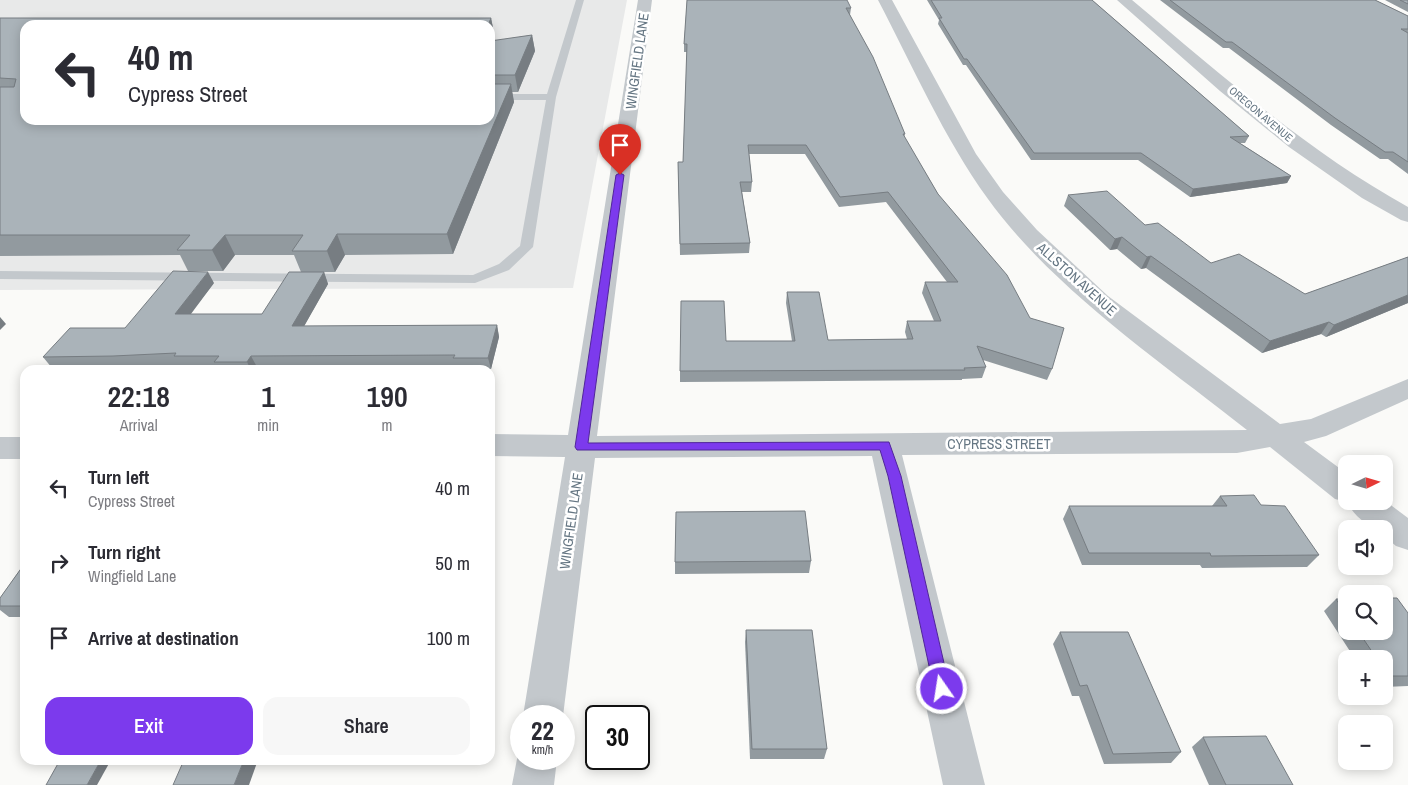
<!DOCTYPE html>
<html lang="en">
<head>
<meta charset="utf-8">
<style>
	body { margin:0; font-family:"Archivo Narrow",sans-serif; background:#f7f7f7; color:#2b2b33; height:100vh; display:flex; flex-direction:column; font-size:19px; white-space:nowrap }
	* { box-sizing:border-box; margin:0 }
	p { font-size:16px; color:#7c7c81 }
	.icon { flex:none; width:28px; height:28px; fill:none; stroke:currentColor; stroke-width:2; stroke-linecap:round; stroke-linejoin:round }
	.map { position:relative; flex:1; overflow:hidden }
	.drawer { position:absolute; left:20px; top:365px; width:475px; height:400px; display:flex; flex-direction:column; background:#fff; border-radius:15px; box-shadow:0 2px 12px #0003 }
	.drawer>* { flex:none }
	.guide { position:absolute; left:20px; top:20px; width:475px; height:105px; border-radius:15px; box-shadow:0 2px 12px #0003; background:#fff; color:#2b2b33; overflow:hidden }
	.needle { width:32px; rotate:85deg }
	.buttons { position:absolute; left:1338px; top:455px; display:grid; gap:10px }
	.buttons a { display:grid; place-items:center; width:55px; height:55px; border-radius:10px; background:#fff; box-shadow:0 2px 12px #0003; font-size:25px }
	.speed { position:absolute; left:510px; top:705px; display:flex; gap:10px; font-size:25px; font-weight:700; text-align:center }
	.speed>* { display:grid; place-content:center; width:65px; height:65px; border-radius:50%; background:#fff; box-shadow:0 2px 12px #0003; line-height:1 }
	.speed small { font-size:12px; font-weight:400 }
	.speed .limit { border:2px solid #111; border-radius:8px; background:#fff; color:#111 }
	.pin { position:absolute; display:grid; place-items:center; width:42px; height:42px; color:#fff; margin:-51px -21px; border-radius:50% 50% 50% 0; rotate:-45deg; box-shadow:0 0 5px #0007 }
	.pin .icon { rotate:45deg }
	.me { position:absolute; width:55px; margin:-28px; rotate:347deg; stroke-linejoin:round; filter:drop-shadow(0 0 4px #0008) }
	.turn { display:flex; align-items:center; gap:18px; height:105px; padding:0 25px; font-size:22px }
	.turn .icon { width:65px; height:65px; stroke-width:2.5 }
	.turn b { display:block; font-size:35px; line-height:42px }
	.eta { display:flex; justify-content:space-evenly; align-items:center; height:85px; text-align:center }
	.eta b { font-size:30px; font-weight:600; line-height:35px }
	.action { display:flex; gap:10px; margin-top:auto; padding:10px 25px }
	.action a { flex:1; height:58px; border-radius:15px; background:#7c3aed; color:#fff; font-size:20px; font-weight:600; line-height:58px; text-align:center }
	.action a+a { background:#f7f7f7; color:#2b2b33 }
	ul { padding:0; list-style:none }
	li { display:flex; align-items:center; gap:15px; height:75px; padding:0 25px }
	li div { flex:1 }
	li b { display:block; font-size:19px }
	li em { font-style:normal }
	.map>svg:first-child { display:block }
	.built { fill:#e8e9e9; fill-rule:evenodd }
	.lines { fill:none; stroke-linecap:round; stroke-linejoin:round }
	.lane { fill:#c3c8cc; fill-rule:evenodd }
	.street { fill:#c3c8cc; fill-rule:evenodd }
	.wall { fill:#929a9f; fill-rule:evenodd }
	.shaded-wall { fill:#777d82 }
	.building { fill:#aab3b9; stroke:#777d82 }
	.route { fill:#7c3aed; stroke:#51269a }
	.labels { text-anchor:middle; stroke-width:5; stroke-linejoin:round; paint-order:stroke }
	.far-street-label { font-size:11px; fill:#657683; stroke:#fff }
	.street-label { font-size:14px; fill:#657683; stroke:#fff }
</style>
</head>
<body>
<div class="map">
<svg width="1408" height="785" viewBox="0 0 1408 785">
	<rect width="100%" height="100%" fill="#fafaf8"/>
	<!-- built -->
	<path class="built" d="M0 0H627L573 288 0 290ZM25 25H490V120H25Z"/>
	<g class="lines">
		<!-- lane -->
		<polygon class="lane" points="576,0 584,0 556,97 533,247 509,270 475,283 0,279 0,271 473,275 499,264 520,246 546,100 490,100 490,94 547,94"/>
		<!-- street -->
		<g class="street">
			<path d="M638 0H652L597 436 1247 430C1161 362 1052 288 988 199 944 138 913 67 878 0H892L976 154 1003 192 1037 230 1108 296 1280 424 1311 419 1408 379V399L1326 436 1304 442 1346 473V501L1384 500 1408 518V550L1396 546 1384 536V529C1369 529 1353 515 1347 502L1335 499 1270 447 1237 453 902 455 985 785H943L872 456 595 458 563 716H523L565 457 490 456V434L568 435Z"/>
			<path d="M1117 0H1132C1220 74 1307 151 1408 207V222L1401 220 1362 198 1289 147 1220 91Z"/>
			<rect x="0" y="437" width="25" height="22"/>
			<polygon points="521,748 521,759 557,759 554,785 512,785 517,759"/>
		</g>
	</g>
	<!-- wall -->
	<g class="wall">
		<polygon points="687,0 851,8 850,15 905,134 904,137 938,194 1052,369 1047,380 983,360 986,367 982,378 962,379 962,380 680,382 680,371 726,341 792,341 786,303 787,292 828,340 907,339 905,332 907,321 934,321 922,293 925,282 947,282 886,202 839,207 805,154 749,154 752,182 751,192 742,192 750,243 749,253 680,255 678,162 683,162 687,52 684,52 684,44"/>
		<polygon points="927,0 1092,0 1249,136 1245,143 1240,143 1291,176 1287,183 1190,197 1138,160 1031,160 966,65 963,65 938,24 939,20"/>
		<polygon points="1160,0 1375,0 1408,16 1408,174 1388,159 1380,159 1331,125 1229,48 1223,48"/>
		<polygon points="1385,0 1408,0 1408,12"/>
		<path d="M0 18H491L494 33 491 41 532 35 535 51 518 92H512L514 102 453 254 345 255 335 272H301L294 255H235L223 271H188L180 255 0 256ZM490 25V120H25Z"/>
		<polygon points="1068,195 1145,225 1211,263 1305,294 1408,257 1408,303 1326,337 1321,334 1262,353 1146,268 1141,269 1117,249 1110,250 1064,206"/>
		<polygon points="324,272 328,284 304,326 497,325 499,337 491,369 457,370 456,367 257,367 255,370 219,370 217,367 181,367 180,365 121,368 52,368 43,357 125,328 214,283 190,314 262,314"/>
		<polygon points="1220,496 1261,505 1319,555 1307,567 1202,568 1200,565 1082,565 1063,519 1069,506 1212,506"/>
		<polygon points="811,561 809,573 675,574 675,562"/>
		<polygon points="25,563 25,617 9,617 0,610 0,598"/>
		<polygon points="1336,599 1346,599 1346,631 1384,631 1408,613 1408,686 1384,687 1384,659 1355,659 1324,611"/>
		<polygon points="746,630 827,749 824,759 750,759 745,642"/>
		<polygon points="1060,632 1181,752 1171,763 1104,764 1079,696 1072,696 1053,644"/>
		<polygon points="1203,737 1293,785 1209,785 1192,747"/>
	</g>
	<!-- shaded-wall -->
	<g class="shaded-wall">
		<polygon points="491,18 494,33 490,46 490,25 488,25"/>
		<polygon points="532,35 535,51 518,92 515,75"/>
		<polygon points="511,84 514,102 453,254 447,234"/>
		<polygon points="1291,176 1287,183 1190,197 1193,189"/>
		<polygon points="337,234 345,255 335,272 327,251"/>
		<polygon points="225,235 235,255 223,271 212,250"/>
		<polygon points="1122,237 1117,249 1110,250 1115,239"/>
		<polygon points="1151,256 1146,268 1141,269 1147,257"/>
		<polygon points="208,272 214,283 182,326 175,314"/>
		<polygon points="324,272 328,284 298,337 292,326"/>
		<polygon points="1408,295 1408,303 1326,337 1334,325"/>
		<polygon points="0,317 6,324 0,330"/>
		<polygon points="1329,322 1321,334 1262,353 1270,341"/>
		<polygon points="497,325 499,337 491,369 488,358"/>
		<polygon points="251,356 257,367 255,370 251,370 247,362"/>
		<polygon points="101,760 111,760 97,785 87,785"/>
		<polygon points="244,760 258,760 249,785 234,785"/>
	</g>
	<!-- building -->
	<g class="building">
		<polygon points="687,0 847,0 851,8 846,8 873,57 905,134 903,134 938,194 1007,275 1030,318 1064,328 1052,369 977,346 986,367 964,368 965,370 680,371 681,301 724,301 726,341 795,341 787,292 819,292 828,340 913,339 907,321 941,321 925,282 958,282 888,192 840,197 806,145 748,145 752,182 740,182 750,243 680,244 678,162 683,162 687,44 684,44"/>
		<polygon points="931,0 1092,0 1249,136 1230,137 1291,176 1193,189 1141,153 1034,153 967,59 964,59 939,18 942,18"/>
		<polygon points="1170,0 1375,0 1408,16 1408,29 1401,29 1408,33 1408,162 1393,152 1385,152 1335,118 1232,42 1226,42"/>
		<polygon points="1400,0 1408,0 1408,4"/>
		<polygon points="0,18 491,18 488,25 25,25 25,120 490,120 490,84 511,84 447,234 337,234 327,251 292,251 303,235 225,235 212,250 177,250 190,235 0,235 0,87 14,87 16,79 0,78"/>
		<polygon points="532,35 515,75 490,75 490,41"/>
		<polygon points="1107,191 1145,225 1158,223 1211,263 1239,254 1305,294 1408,257 1408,295 1334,325 1329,322 1270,341 1151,256 1147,257 1122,237 1115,239 1068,195"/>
		<polygon points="173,271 208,272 175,314 262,314 289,272 324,272 292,326 497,325 488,358 453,358 455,355 251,356 247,362 214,362 219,356 174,356 176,353 113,356 43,357 70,328 125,328"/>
		<polygon points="1254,495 1261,505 1285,506 1319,555 1211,556 1210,553 1089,553 1069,506 1227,506 1220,496"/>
		<polygon points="805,511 811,561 675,562 676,512"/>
		<polygon points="25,563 25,606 0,606 0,598"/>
		<polygon points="1384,598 1397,598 1408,613 1408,676 1389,676 1384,669 1384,659 1377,659 1358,631 1384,631"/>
		<polygon points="1336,599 1346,599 1346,614"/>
		<polygon points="746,630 812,630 827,749 752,749"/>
		<polygon points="1060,632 1128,632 1181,752 1113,754 1087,685 1080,686"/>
		<polygon points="1266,736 1293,785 1226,785 1203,737"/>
		<polygon points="60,760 101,760 87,785 46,785"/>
		<polygon points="184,760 244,760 234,785 173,785"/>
	</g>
	<!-- route -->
	<polygon class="route" points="620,173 624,175 588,443 889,442 901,476 950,689 948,694 942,696 937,694 934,689 888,476 880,450 577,450 575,447 616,175"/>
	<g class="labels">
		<!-- far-street labels -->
		<g class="far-street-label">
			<text transform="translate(1261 114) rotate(40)" y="4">OREGON AVENUE</text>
		</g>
		<!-- street labels -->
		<g class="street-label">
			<text transform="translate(637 61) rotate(-82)" y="5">WINGFIELD LANE</text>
			<text transform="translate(1077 279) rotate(42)" y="5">ALLSTON AVENUE</text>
			<text x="999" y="449">CYPRESS STREET</text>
			<text transform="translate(571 521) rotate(-82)" y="5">WINGFIELD LANE</text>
		</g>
	</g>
</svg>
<div class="buttons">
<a><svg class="needle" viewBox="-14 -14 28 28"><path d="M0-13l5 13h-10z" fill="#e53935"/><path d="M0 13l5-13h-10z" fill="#7c7c81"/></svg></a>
<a><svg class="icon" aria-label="sound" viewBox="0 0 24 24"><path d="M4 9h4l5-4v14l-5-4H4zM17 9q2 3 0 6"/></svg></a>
<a><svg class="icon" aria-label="search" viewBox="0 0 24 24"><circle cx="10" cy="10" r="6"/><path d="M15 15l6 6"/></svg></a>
<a>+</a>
<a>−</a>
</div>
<div class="speed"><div>22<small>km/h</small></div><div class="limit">30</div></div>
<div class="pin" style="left:620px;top:175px;background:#d93025"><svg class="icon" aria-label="arrive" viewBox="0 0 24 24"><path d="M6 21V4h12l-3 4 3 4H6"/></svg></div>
<svg class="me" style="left:942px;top:689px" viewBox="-20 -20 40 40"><circle r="17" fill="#7c3aed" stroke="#fff" stroke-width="3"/><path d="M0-11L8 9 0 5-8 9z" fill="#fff"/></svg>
<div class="guide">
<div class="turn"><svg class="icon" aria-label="left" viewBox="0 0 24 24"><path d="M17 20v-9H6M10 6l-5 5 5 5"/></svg><div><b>40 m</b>Cypress Street</div></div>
</div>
<section class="drawer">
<div class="eta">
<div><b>22:18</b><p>Arrival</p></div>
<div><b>1</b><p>min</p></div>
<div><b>190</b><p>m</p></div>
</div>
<ul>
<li><svg class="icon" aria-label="left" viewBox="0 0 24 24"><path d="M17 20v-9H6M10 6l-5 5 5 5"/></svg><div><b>Turn left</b><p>Cypress Street</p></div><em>40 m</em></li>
<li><svg class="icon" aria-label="right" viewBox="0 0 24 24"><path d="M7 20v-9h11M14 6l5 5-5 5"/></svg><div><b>Turn right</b><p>Wingfield Lane</p></div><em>50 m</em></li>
<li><svg class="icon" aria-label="arrive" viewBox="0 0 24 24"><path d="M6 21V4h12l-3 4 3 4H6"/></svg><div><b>Arrive at destination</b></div><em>100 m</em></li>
</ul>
<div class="action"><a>Exit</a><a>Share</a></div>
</section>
</div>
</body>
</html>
